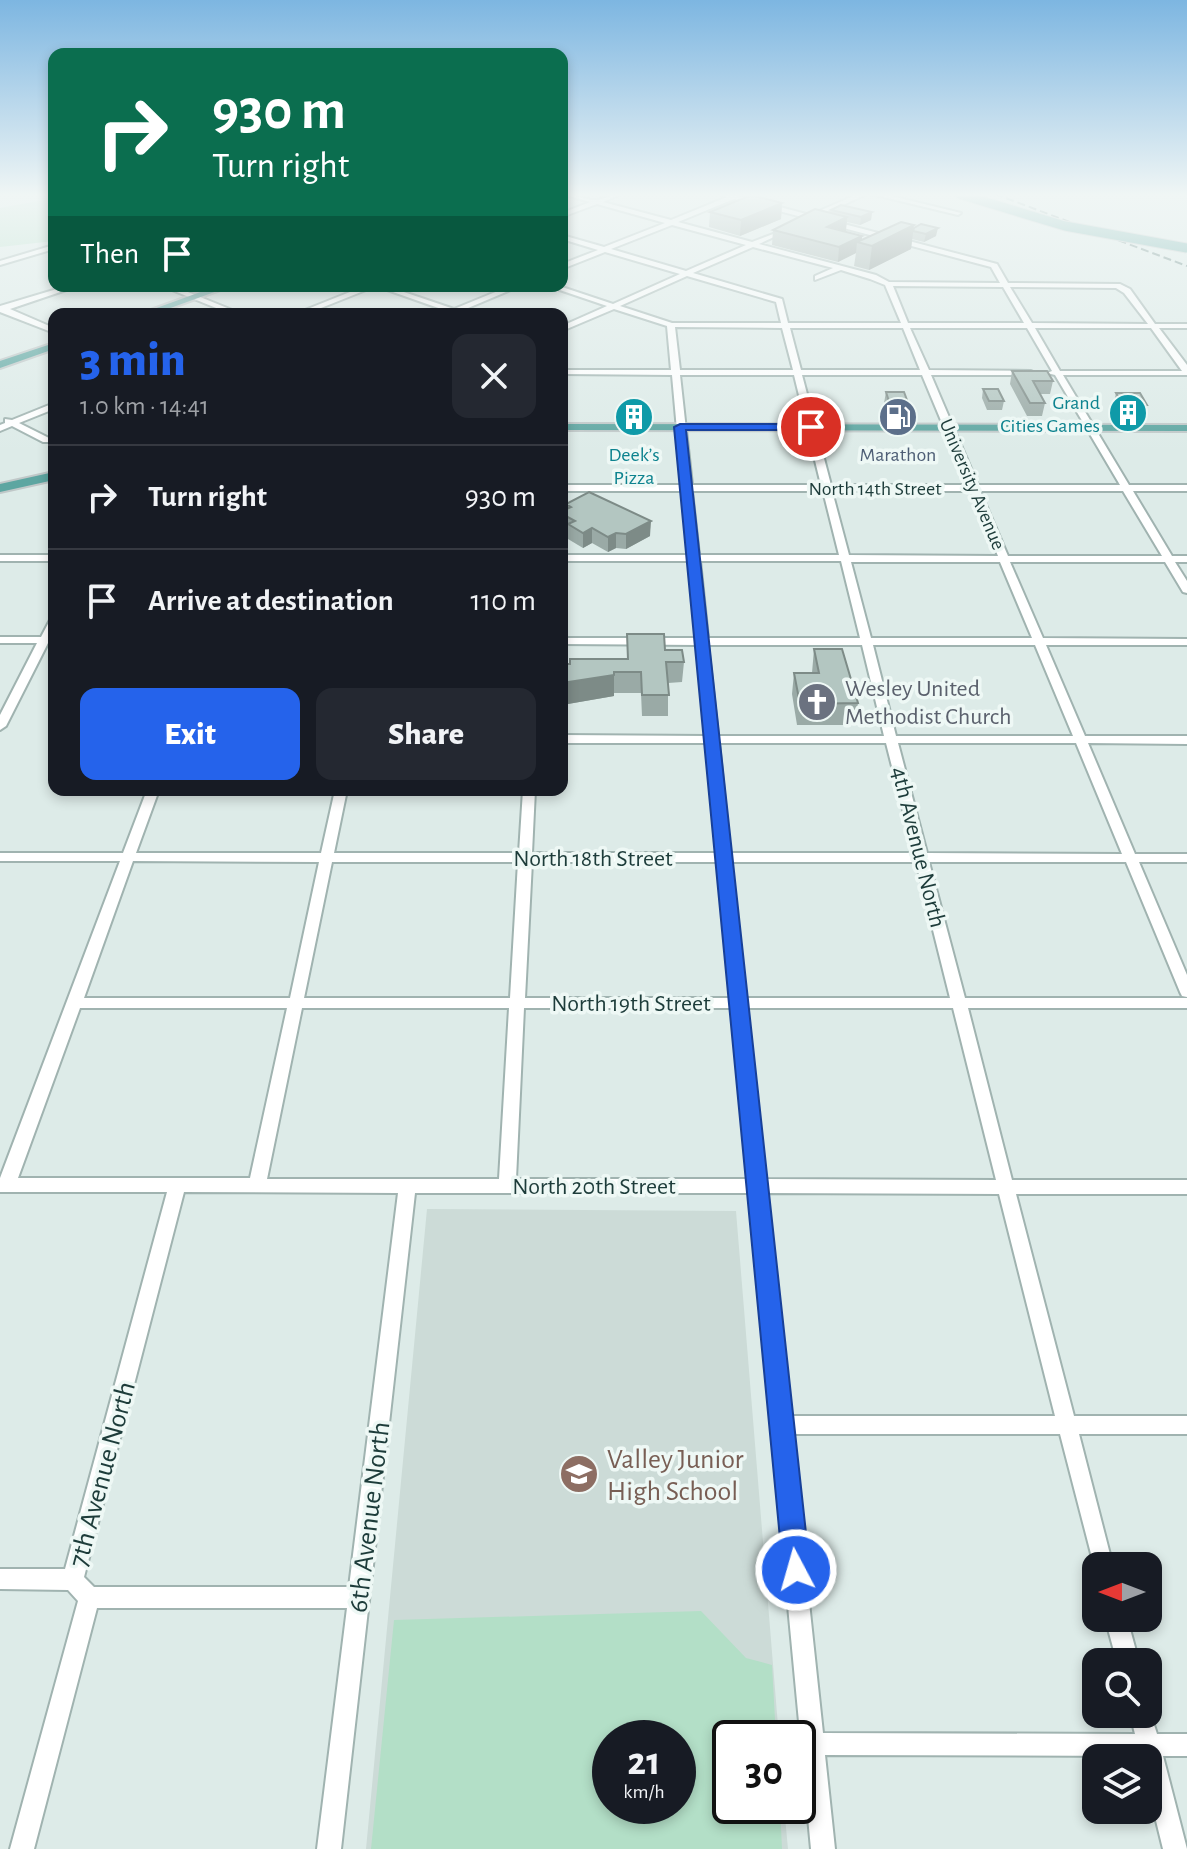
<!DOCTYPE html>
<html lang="en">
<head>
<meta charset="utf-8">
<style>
	body { margin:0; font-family:"Alegreya Sans",sans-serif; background:#242831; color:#f1f3f6; height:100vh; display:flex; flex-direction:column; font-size:30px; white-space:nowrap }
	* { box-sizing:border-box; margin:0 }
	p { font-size:26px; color:#9ea1a6 }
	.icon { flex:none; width:44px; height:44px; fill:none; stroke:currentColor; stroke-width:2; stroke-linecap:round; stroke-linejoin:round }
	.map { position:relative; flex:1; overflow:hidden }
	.sheet { position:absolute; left:48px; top:308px; width:520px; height:488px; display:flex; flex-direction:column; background:#171b24; border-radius:16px; box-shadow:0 4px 12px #0003 }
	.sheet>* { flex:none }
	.hud { position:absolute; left:48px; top:48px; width:520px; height:244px; border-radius:16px; box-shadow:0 4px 12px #0003; background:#0b6e4f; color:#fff; overflow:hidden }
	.needle { width:52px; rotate:270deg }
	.controls { position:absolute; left:1082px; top:1552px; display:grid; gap:16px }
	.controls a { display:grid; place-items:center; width:80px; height:80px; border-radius:16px; background:#171b24; box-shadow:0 4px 12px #0003; font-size:40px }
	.speed { position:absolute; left:592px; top:1720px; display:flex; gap:16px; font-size:40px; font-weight:700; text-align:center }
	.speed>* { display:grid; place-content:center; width:104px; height:104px; border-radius:50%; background:#171b24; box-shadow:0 4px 12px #0003; line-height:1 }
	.speed small { font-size:20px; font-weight:400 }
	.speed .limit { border:4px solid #111; border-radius:12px; background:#fff; color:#111 }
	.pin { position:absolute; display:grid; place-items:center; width:68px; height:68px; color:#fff; margin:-34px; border:4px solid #fff; border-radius:50%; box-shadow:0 2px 8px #0007 }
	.me { position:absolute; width:88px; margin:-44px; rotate:354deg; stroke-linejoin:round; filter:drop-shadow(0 0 6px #0008) }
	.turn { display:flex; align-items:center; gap:28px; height:168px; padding:0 32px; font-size:36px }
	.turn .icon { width:104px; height:104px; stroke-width:2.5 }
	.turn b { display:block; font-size:56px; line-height:68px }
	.then { display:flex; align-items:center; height:76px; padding:0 32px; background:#0003; gap:16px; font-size:30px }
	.round { display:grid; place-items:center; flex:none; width:84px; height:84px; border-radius:16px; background:#242831 }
	.summary { display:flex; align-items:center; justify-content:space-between; height:136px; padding:0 32px }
	h1 { font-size:48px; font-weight:800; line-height:60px; color:#2563eb }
	.action { display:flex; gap:16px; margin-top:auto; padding:16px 32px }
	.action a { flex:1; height:92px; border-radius:16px; background:#2563eb; color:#fff; font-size:32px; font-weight:800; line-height:92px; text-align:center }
	.action a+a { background:#242831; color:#f1f3f6 }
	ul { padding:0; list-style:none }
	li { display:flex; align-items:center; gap:24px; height:104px; padding:0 32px; border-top:2px solid #363941 }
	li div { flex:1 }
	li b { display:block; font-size:30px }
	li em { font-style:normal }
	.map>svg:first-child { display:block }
	.built { fill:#ccdbd7; fill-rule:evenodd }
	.green { fill:#b3dfc7; fill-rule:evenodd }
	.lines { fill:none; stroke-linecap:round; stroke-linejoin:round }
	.minor-casing { stroke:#a0b3b0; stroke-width:4 }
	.major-casing { stroke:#c0c8c8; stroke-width:4 }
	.minor { fill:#fff; fill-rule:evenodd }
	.major { fill:#5da6a1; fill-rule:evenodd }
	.rail { stroke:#577976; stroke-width:2; stroke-dasharray:8 4; stroke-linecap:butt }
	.major-bridge-casing { stroke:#c0c8c8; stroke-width:11; stroke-linecap:butt }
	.major-bridge { stroke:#5da6a1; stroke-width:9 }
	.wall { fill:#9aaaa6 }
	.shaded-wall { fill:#7d8b87 }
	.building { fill:#b3c6c1; stroke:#7d8b87; stroke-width:2 }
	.route { fill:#2563eb; stroke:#184099; stroke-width:2 }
	.labels { text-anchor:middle; stroke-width:7; stroke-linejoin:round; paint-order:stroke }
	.far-culture-label { font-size:20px; fill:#0d838f; stroke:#eef8f5; text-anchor:end }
	.far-service-label { font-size:20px; fill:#4e5e75; stroke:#eef8f5 }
	.far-street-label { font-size:20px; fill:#1d3c3a; stroke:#eef8f5 }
	.worship-label { font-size:24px; fill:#5b616d; stroke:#eef8f5; text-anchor:start }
	.street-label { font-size:24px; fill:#1d3c3a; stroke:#eef8f5 }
	.near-education-label { font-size:28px; fill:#785e54; stroke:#eef8f5; text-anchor:start }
	.near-street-label { font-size:28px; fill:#1d3c3a; stroke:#eef8f5 }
</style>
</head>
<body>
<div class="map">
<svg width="1187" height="1849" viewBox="0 0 1187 1849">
	<rect width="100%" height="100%" fill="#ddebe8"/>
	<!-- built -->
	<path class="built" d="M427 1209 736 1211 779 1738H730V1806H784L788 1849H366ZM610 1738H678V1806H610Z"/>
	<!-- green -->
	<g class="green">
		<polygon points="54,198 54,241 0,247 0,208"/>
		<path d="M701 1611 746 1658 772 1665 776 1738H730V1806H780L782 1849H371L394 1620ZM610 1738H678V1806H610Z"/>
	</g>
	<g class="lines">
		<defs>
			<g id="minor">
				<path d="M563 194C574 194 585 200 595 200 604 200 612 194 621 194L603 202 671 220 727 197 719 194 734 195 810 215 858 194H867L817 217 997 264 1008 283 1120 284 1130 289 1155 324H1187V328H1159L1187 365V375H1063L1129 485H1187V491H1133L1172 556H1187V562H1175L1187 581V593L1183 592 1165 562H1010L1043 638 1187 639V645H1046L1085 736H1187V744L1088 743 1135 854H1187V862H1139L1187 975V997L1182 996 1180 992 1126 862H929L965 998H1187V1008H968L1012 1180H1187V1194H1016L1074 1416H1187V1434H1079L1113 1566H1096V1573L1060 1434H791L823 1733 1135 1734 1130 1714H1148V1706L1157 1734H1187V1756H1163L1187 1849H1163L1148 1788V1758L1140 1756 825 1755 835 1849H811L749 1193H415L341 1849H317L347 1608H97L34 1849H10L78 1601 68 1590 0 1589V1569H65L167 1192H0V1178L120 861H0V853H123L147 790H159L136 853H321L335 790H347L334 853H519L523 790H535L532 853H717L707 743H562V735L706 736 697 645 562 644V638H697L689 561H562V555H689L683 491H562V485H682L672 375 562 374V370H671L667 326 614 309 562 331V326L607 306 548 286H559L613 304 680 274 605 252 562 269V264L598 250 562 239V235L604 247 665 223 597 204 562 217V213L590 202ZM734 199 991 267 1000 283 889 282 876 275 759 244 789 230V228L752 242 678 222ZM672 225 746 245 686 271 611 249ZM753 247 833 268 815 276V280L841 270 870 279 885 285 901 323H788L782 299 693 273ZM687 276 776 302 781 323H672L620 306ZM893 286 1003 287 1024 323H908ZM1010 287 1116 288 1124 293 1148 324 1032 323ZM675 327 782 328 793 370H680ZM790 328H903L920 370H801ZM910 328H1027L1052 371 1047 373 1055 375 1120 485H978L931 375H1031L1035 373 1031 371 929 370ZM1035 328H1151L1182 371H1060ZM680 375H794L821 485H692ZM802 375H922L968 485H831ZM692 491H823L839 555H699ZM832 491H971L998 556 849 555ZM980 491H1123L1162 556H1008ZM700 561H841L860 638H708ZM851 562H1000L1032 638H871ZM708 645H862L884 736H718ZM873 645H1035L1073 736H896ZM719 743H886L914 853H730ZM898 743H1076L1122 854 927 853ZM133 861 319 862 290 998H84ZM332 862H518L510 998H304ZM532 862H718L731 998H525ZM731 862H916L950 998H745ZM80 1008H287L250 1178H18ZM302 1008H509L499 1179H267ZM524 1008H732L748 1179H516ZM747 1008H953L996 1180 765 1179ZM184 1192 398 1193 349 1587H94L84 1577ZM766 1193 999 1194 1055 1416H789Z"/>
				<polygon points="871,194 883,194 961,213 958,215"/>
				<polygon points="54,245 54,249 0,265 0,261"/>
				<polygon points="67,286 78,286 10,309 54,328 54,333 0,312 0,306"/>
				<polygon points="162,286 173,286 242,314 231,314"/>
				<polygon points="365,286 386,286 454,309 510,286 520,286 461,311 467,314 447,314 447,311 376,286 306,314 295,314"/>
				<polygon points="54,403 54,409 19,423 49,438 49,442 43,442 12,426 0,431 0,425 5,423 5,419 12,420"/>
				<rect x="0" y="555" width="54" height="6"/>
				<polygon points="54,619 52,637 54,638 54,642 48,643 6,726 0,730 0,715 37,643 0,643 0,637 41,637 50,620"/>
				<polygon points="1105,1618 1127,1618 1139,1662 1117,1662"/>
			</g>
			<g id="major">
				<polygon points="217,286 231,286 154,314 140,314"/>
				<polygon points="54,343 54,349 0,368 0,361"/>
				<polygon points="562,424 1187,425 1187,431 562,430"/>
				<polygon points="54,472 54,480 0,492 0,484"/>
			</g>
		</defs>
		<!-- minor casing -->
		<use href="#minor" class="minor-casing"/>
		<!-- major casing -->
		<use href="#major" class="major-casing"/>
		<!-- minor -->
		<use href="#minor" class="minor"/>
		<!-- major -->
		<use href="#major" class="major"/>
		<!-- rail -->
		<polyline class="rail" points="995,194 1187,266"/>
		<defs>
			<polyline id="major-bridge" points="959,194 1065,226 1187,248"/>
		</defs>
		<!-- major-bridge casing -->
		<use href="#major-bridge" class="major-bridge-casing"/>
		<!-- major-bridge -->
		<use href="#major-bridge" class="major-bridge"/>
	</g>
	<!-- wall -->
	<g class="wall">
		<polygon points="782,203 781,219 740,236 709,227 710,212"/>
		<polygon points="831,210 872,212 871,220 860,225 847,222 845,232 862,236 862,240 914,228 936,236 924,242 912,239 911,249 869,270 854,266 856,253 838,262 772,245 773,230 831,213"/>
		<polygon points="1012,371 1053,381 1050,394 1040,394 1045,403 1042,416 1027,416 1010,384"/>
		<polygon points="983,389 1004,401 1002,410 987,410 982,398"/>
		<polygon points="886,392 911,411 909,422 891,422 884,403"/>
		<polygon points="1116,393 1147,405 1143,419 1120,419 1113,406"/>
		<polygon points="566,504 650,536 626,549 616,548 608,552 592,543 583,548 568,539 568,532 562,529 562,511 566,509"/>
		<polygon points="627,634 665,650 684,662 682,682 668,683 668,716 642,716 641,693 614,693 614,696 562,705 562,664 627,659"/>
		<polygon points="814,649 858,703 855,725 797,725 792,694 794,673 812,673"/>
	</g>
	<!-- shaded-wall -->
	<g class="shaded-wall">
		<polygon points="782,203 781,219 740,236 741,220"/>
		<polygon points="872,212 871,220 860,225 861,217"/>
		<polygon points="847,217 846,232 827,227"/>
		<polygon points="914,225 911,249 869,270 872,246"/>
		<polygon points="938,228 936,236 924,242 926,234"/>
		<polygon points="862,236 862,243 857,242 856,253 838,262 839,247"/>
		<polygon points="651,521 650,536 626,549 626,534"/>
		<polygon points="592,528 592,543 583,548 583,533"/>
		<polygon points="616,533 616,548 608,552 608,537"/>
		<polygon points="614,675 614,696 562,705 562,683"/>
	</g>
	<!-- building -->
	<g class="building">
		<polygon points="751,195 782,203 741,220 710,212"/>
		<polygon points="841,205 872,212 861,217 831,210"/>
		<polygon points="815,209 847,217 827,227 862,236 839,247 773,230"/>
		<polygon points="901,222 914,225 872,246 857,242"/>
		<polygon points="921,224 938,228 926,234 913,231 914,228"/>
		<polygon points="1012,371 1047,371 1053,381 1033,381 1045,403 1030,403"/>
		<polygon points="983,389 998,389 1004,401 989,401"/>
		<polygon points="886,392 904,392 911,411 892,411"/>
		<polygon points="1116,393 1140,393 1147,405 1123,405"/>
		<polygon points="589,492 651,521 626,534 616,533 608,537 592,528 583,533 568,524 575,521 562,514 562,511 571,507 566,504"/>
		<polygon points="627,634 664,634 665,650 682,650 684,662 666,662 669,695 642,695 641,672 614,672 614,675 562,683 562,664 570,664 570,659 628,659"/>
		<polygon points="814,649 842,649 858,703 800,704 794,673 819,673"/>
	</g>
	<!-- sky -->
	<linearGradient id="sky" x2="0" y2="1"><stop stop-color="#7db6e1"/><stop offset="0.43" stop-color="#f0f6f5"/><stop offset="1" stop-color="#f0f6f5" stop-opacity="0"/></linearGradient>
	<rect width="1187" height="453" fill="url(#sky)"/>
	<!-- route -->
	<polygon class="route" points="811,424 815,425 815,430 686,430 810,1570 806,1580 796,1584 787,1580 783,1570 674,427 680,424"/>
	<!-- icons -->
	<defs>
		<symbol id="building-disc" viewBox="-11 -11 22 22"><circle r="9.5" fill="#0f9aa8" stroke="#eef8f5"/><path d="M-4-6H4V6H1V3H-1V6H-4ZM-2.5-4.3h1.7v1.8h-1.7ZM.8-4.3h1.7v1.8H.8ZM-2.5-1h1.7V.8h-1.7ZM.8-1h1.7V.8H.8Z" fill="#fff"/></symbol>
		<symbol id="fuel-disc" viewBox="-11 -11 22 22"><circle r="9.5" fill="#5c6f8a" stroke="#eef8f5"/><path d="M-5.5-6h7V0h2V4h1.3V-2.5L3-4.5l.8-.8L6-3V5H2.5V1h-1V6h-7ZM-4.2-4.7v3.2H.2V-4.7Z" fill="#fff"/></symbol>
		<symbol id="church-disc" viewBox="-11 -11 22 22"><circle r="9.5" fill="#6b7280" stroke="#eef8f5"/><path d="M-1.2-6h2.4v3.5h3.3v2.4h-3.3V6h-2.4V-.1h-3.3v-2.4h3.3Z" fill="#fff"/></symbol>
		<symbol id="school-disc" viewBox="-11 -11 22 22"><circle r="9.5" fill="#8d6e63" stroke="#eef8f5"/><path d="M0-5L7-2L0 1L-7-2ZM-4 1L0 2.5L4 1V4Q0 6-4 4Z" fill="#fff"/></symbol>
	</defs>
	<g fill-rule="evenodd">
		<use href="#building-disc" x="1106" y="391" width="44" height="44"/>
		<use href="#building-disc" x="612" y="395" width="44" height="44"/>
		<use href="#fuel-disc" x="876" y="395" width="44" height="44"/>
		<use href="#church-disc" x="795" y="680" width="44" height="44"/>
		<use href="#school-disc" x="557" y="1452" width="44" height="44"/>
	</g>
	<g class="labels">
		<!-- far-culture labels -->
		<g class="far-culture-label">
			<text x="1100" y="409">Grand<tspan x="1100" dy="23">Cities Games</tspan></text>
			<text x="634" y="461" text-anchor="middle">Deek’s<tspan x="634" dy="23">Pizza</tspan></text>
		</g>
		<!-- far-service labels -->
		<g class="far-service-label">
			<text x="898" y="461">Marathon</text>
		</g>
		<!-- far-street labels -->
		<g class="far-street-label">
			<text transform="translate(973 484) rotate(67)" y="7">University Avenue</text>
			<text x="875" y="495">North 14th Street</text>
		</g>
		<!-- worship labels -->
		<g class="worship-label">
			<text x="845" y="696">Wesley United<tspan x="845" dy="28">Methodist Church</tspan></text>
		</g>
		<!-- street labels -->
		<g class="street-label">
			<text transform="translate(919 847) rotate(76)" y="8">4th Avenue North</text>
			<text x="593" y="866">North 18th Street</text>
			<text x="631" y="1011">North 19th Street</text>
			<text x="594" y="1194">North 20th Street</text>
		</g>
		<!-- near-education labels -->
		<g class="near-education-label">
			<text x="607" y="1468">Valley Junior<tspan x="607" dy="32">High School</tspan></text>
		</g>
		<!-- near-street labels -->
		<g class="near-street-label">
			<text transform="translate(101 1474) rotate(-75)" y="10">7th Avenue North</text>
			<text transform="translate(368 1517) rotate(-83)" y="10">6th Avenue North</text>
		</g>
	</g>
</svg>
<div class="controls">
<a><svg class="needle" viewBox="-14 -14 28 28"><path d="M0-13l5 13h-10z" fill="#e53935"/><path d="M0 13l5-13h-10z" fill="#9ea1a6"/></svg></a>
<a><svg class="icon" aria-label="search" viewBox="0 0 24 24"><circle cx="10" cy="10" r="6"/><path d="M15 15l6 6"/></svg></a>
<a><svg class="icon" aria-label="layers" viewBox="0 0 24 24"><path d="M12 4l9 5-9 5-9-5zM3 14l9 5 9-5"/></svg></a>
</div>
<div class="speed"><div>21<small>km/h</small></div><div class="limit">30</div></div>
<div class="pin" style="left:811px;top:427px;background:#d93025"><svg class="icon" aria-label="arrive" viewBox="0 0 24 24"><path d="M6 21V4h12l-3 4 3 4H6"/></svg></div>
<svg class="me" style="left:796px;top:1570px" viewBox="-20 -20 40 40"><circle r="17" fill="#2563eb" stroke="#fff" stroke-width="3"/><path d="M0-11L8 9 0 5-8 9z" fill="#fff"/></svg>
<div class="hud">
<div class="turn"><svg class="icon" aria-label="right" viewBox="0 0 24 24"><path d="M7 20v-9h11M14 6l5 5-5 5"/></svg><div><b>930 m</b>Turn right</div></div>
<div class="then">Then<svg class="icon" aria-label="arrive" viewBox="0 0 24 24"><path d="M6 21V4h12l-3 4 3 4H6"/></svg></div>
</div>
<section class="sheet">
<div class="summary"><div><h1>3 min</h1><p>1.0 km · 14:41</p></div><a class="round"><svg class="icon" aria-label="close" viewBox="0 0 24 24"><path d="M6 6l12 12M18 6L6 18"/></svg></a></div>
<ul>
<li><svg class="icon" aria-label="right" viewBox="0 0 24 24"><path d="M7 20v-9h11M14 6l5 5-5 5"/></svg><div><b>Turn right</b></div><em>930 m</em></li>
<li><svg class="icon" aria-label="arrive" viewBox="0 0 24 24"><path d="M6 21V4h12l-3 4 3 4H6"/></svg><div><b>Arrive at destination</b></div><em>110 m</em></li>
</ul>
<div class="action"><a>Exit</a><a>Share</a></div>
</section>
</div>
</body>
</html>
